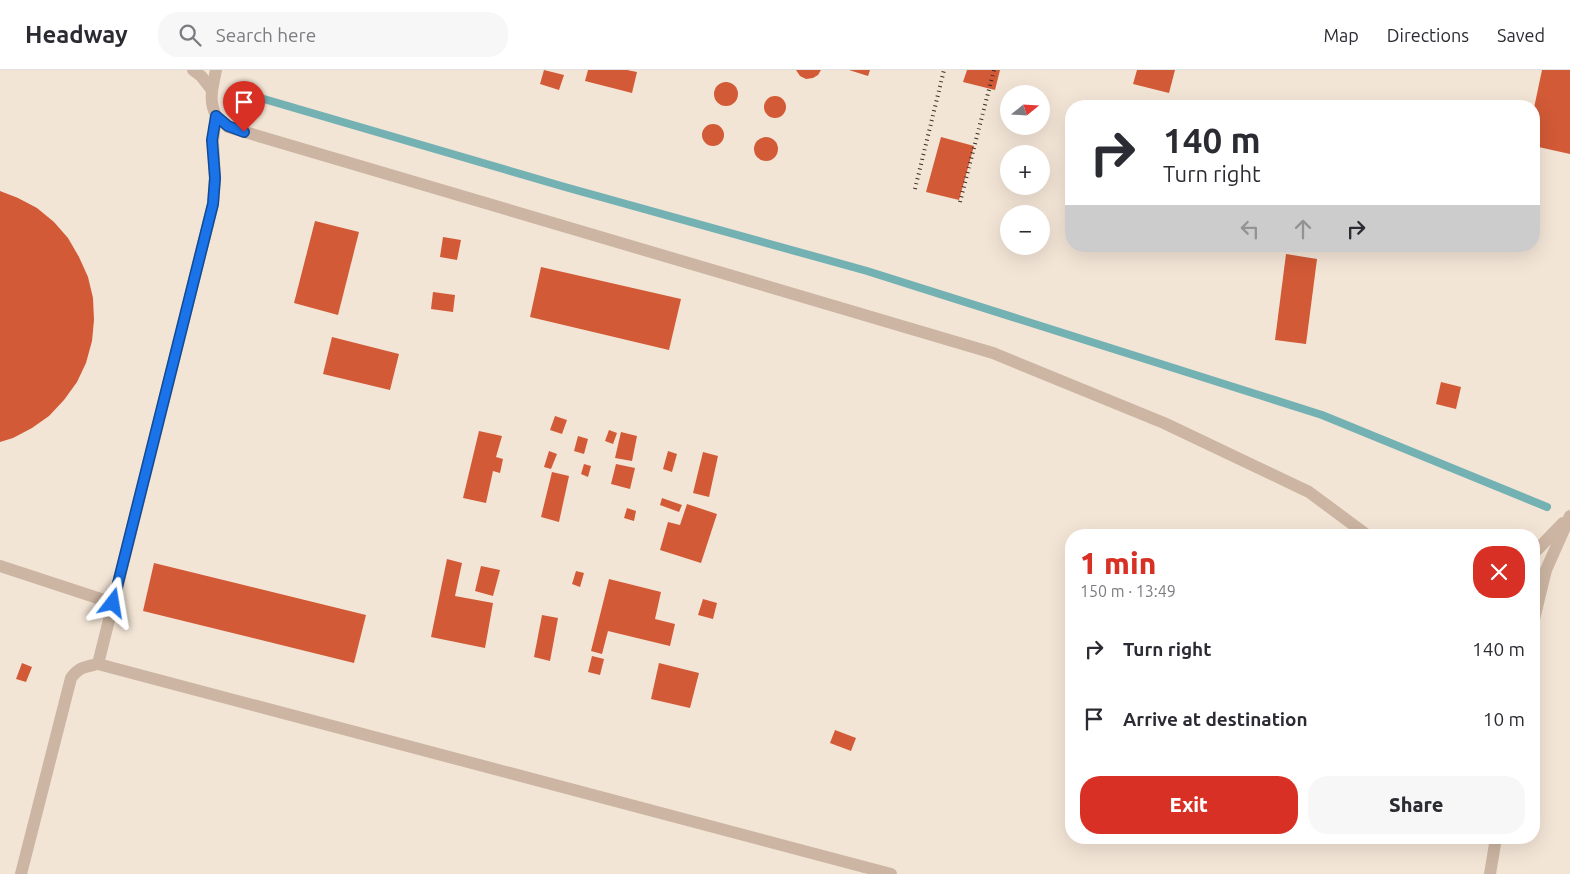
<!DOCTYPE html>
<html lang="en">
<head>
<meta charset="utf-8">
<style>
	body { margin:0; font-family:Ubuntu,sans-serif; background:#f7f7f7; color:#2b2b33; height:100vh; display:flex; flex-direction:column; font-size:19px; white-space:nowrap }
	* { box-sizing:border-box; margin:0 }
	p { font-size:16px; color:#7c7c81 }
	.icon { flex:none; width:28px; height:28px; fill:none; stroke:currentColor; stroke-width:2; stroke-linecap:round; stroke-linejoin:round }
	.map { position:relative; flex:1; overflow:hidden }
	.sheet { position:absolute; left:1065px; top:459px; width:475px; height:315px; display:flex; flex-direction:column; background:#fff; border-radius:20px; box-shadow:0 5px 20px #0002 }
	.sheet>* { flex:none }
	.guide { position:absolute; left:1065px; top:30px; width:475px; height:152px; border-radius:20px; box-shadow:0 5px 20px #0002; background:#fff; color:#2b2b33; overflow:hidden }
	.needle { width:32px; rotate:72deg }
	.buttons { position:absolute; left:1000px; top:15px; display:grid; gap:10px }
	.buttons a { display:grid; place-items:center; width:50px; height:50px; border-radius:50%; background:#fff; box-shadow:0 5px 20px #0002; font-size:25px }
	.pin { position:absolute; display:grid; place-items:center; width:42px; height:42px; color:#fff; margin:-51px -21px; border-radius:50% 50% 50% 0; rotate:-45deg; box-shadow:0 0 5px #0007 }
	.pin .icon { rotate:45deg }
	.me { position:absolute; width:55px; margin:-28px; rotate:14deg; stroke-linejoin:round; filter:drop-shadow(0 0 4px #0008) }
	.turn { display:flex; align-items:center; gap:18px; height:105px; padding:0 15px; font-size:22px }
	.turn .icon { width:65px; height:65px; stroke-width:2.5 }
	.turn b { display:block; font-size:35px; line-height:42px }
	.lanes { display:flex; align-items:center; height:48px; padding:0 15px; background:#0003; justify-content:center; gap:25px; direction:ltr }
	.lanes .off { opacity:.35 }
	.round { display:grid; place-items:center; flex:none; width:52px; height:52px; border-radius:20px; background:#f7f7f7 }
	.headline { display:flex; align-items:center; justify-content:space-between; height:85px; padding:0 15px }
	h1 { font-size:30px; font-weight:800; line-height:38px; color:#d93025 }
	.cta { display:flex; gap:10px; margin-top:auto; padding:10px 15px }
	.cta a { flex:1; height:58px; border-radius:20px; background:#d93025; color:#fff; font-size:20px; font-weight:800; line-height:58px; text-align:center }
	.cta a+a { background:#f7f7f7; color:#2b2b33 }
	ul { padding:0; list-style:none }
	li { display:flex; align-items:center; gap:15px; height:70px; padding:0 15px }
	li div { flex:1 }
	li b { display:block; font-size:19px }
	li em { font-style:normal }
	header { display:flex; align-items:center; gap:30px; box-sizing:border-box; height:70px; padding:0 25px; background:#fff; border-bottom:1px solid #e1e1e2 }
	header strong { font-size:24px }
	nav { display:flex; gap:28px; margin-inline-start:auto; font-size:18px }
	.search { width:350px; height:45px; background:#f7f7f7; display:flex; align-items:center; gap:12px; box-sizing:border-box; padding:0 18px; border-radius:20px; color:#7c7c81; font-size:19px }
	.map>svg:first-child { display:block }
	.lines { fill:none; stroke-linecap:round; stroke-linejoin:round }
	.stream { stroke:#73b1b3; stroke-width:8 }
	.building { fill:#d25a36 }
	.minor { stroke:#ccb5a2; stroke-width:12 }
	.rail { stroke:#362a25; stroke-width:4; stroke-dasharray:1 4; stroke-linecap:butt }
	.route-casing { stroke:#114b97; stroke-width:12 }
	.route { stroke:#1a73e8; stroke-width:9 }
</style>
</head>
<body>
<header>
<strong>Headway</strong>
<div class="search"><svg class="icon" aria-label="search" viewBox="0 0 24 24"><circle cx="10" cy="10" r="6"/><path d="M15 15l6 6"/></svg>Search here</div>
<nav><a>Map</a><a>Directions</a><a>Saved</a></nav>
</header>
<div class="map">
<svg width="1570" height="804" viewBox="0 0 1570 804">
	<rect width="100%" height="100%" fill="#f3e5d6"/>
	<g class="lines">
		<!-- stream -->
		<polyline class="stream" points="247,24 565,117 867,201 1322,345 1547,437"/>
	</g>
	<!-- building -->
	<g class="building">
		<polygon points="544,0 564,5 559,20 540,14"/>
		<polygon points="588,0 627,0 637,2 632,23 585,11"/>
		<polygon points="796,0 821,0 818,5 813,8 806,9 800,6"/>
		<polygon points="849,0 870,0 868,6"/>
		<polygon points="967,0 1000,0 995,20 963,12"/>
		<polygon points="1137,0 1175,0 1169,23 1133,14"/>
		<polygon points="1542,0 1570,0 1570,84 1534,76 1534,38"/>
		<circle cx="726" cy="24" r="12"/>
		<circle cx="775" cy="37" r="11"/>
		<circle cx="713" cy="65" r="11"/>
		<polygon points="941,67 974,76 959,130 926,122"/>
		<circle cx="766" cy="79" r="12"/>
		<polygon points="0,121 18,128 37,138 54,152 68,168 79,187 88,207 93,228 94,250 92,271 86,293 77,312 64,330 49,346 32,358 13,368 0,372"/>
		<polygon points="315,151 359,162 338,245 294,233"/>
		<polygon points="443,167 461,170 457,190 440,187"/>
		<polygon points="1286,184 1317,189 1306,274 1275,270"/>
		<polygon points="541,197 681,229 669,280 530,247"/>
		<polygon points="433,222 455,225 453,242 431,239"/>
		<polygon points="332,267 399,284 390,320 323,304"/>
		<polygon points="1441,312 1461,317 1456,339 1436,334"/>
		<polygon points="555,346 567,350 562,364 550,360"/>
		<polygon points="609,360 617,363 613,374 605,371"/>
		<polygon points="479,361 502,366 496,387 503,389 500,403 493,401 486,433 463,428"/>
		<polygon points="621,362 637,366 632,391 615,388"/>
		<polygon points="578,366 588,369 584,384 574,381"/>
		<polygon points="549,381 557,384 551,399 544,397"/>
		<polygon points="668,381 677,384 672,402 663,399"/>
		<polygon points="703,382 718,386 709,427 693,423"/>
		<polygon points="584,394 591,396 588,407 581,404"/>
		<polygon points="616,394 635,398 630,419 611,414"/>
		<polygon points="552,402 569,406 559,452 541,447"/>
		<polygon points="662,428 682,435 679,442 660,435"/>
		<polygon points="687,434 717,444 701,493 660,480 668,452 680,455"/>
		<polygon points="627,438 636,441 634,451 624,448"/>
		<polygon points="447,489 462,493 455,526 493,533 485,578 431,567"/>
		<polygon points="154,493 366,545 354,593 143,541"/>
		<polygon points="481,496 500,500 493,526 475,521"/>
		<polygon points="576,501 584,503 580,517 572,514"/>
		<polygon points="609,509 661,522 655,549 675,554 670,576 608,561 602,584 591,581"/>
		<polygon points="703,529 717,533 713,549 698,545"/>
		<polygon points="542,545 558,548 550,591 534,587"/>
		<polygon points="592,586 604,589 600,605 588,602"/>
		<polygon points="22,593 32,597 26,612 16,609"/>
		<polygon points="659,593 699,603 690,638 651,629"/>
		<polygon points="835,660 856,668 851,681 830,673"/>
	</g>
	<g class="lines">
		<!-- minor -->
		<g class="minor">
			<polyline points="193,0 201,6 212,20"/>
			<path d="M216 0C213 15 208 31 216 45 219 49 224 53 228 57L993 283 1164 353 1309 422 1367 465"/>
			<polyline points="1534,483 1563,453"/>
			<polyline points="0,496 113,533"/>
			<polyline points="1534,549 1546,500 1570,446"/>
			<polyline points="98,594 891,804"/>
			<path d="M21 804 71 608C79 597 84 597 98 594L213 134 215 109 213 71 216 46"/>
			<polyline points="1490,804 1496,768"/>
		</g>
		<!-- rail -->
		<g class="rail">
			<polyline points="915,119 944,0"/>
			<polyline points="960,132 994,0"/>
		</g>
	</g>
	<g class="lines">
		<defs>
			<polyline id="route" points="113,533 213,134 215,108 212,70 216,46 228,56 244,62"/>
		</defs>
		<!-- route casing -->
		<use href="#route" class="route-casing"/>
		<!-- route -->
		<use href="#route" class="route"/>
	</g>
</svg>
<div class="buttons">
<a><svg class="needle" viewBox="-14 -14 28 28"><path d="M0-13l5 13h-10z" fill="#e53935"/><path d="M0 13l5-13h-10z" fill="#7c7c81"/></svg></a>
<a>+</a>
<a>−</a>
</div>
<div class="pin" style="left:244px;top:62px;background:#d93025"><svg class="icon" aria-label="arrive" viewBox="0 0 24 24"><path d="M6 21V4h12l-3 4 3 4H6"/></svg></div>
<svg class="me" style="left:113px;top:533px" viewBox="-20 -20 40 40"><path d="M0-17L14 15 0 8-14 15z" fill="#1a73e8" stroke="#fff" stroke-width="4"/></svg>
<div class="guide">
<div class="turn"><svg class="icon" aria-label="right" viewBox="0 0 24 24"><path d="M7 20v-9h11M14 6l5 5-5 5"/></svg><div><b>140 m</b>Turn right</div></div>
<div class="lanes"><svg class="icon off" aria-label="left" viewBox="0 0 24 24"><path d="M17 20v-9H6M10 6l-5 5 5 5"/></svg><svg class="icon off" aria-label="ahead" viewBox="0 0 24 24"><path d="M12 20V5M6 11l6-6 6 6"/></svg><svg class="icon" aria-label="right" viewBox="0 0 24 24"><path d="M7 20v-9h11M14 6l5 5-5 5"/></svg></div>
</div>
<section class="sheet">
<div class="headline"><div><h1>1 min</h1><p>150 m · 13:49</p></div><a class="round" style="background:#d93025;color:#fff"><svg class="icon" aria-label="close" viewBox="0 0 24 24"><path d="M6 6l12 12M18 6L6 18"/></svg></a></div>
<ul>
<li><svg class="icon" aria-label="right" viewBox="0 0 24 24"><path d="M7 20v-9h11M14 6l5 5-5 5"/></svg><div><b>Turn right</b></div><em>140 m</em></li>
<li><svg class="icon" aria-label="arrive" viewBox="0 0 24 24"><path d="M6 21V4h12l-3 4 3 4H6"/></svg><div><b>Arrive at destination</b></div><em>10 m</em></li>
</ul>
<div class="cta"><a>Exit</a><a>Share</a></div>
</section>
</div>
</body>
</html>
